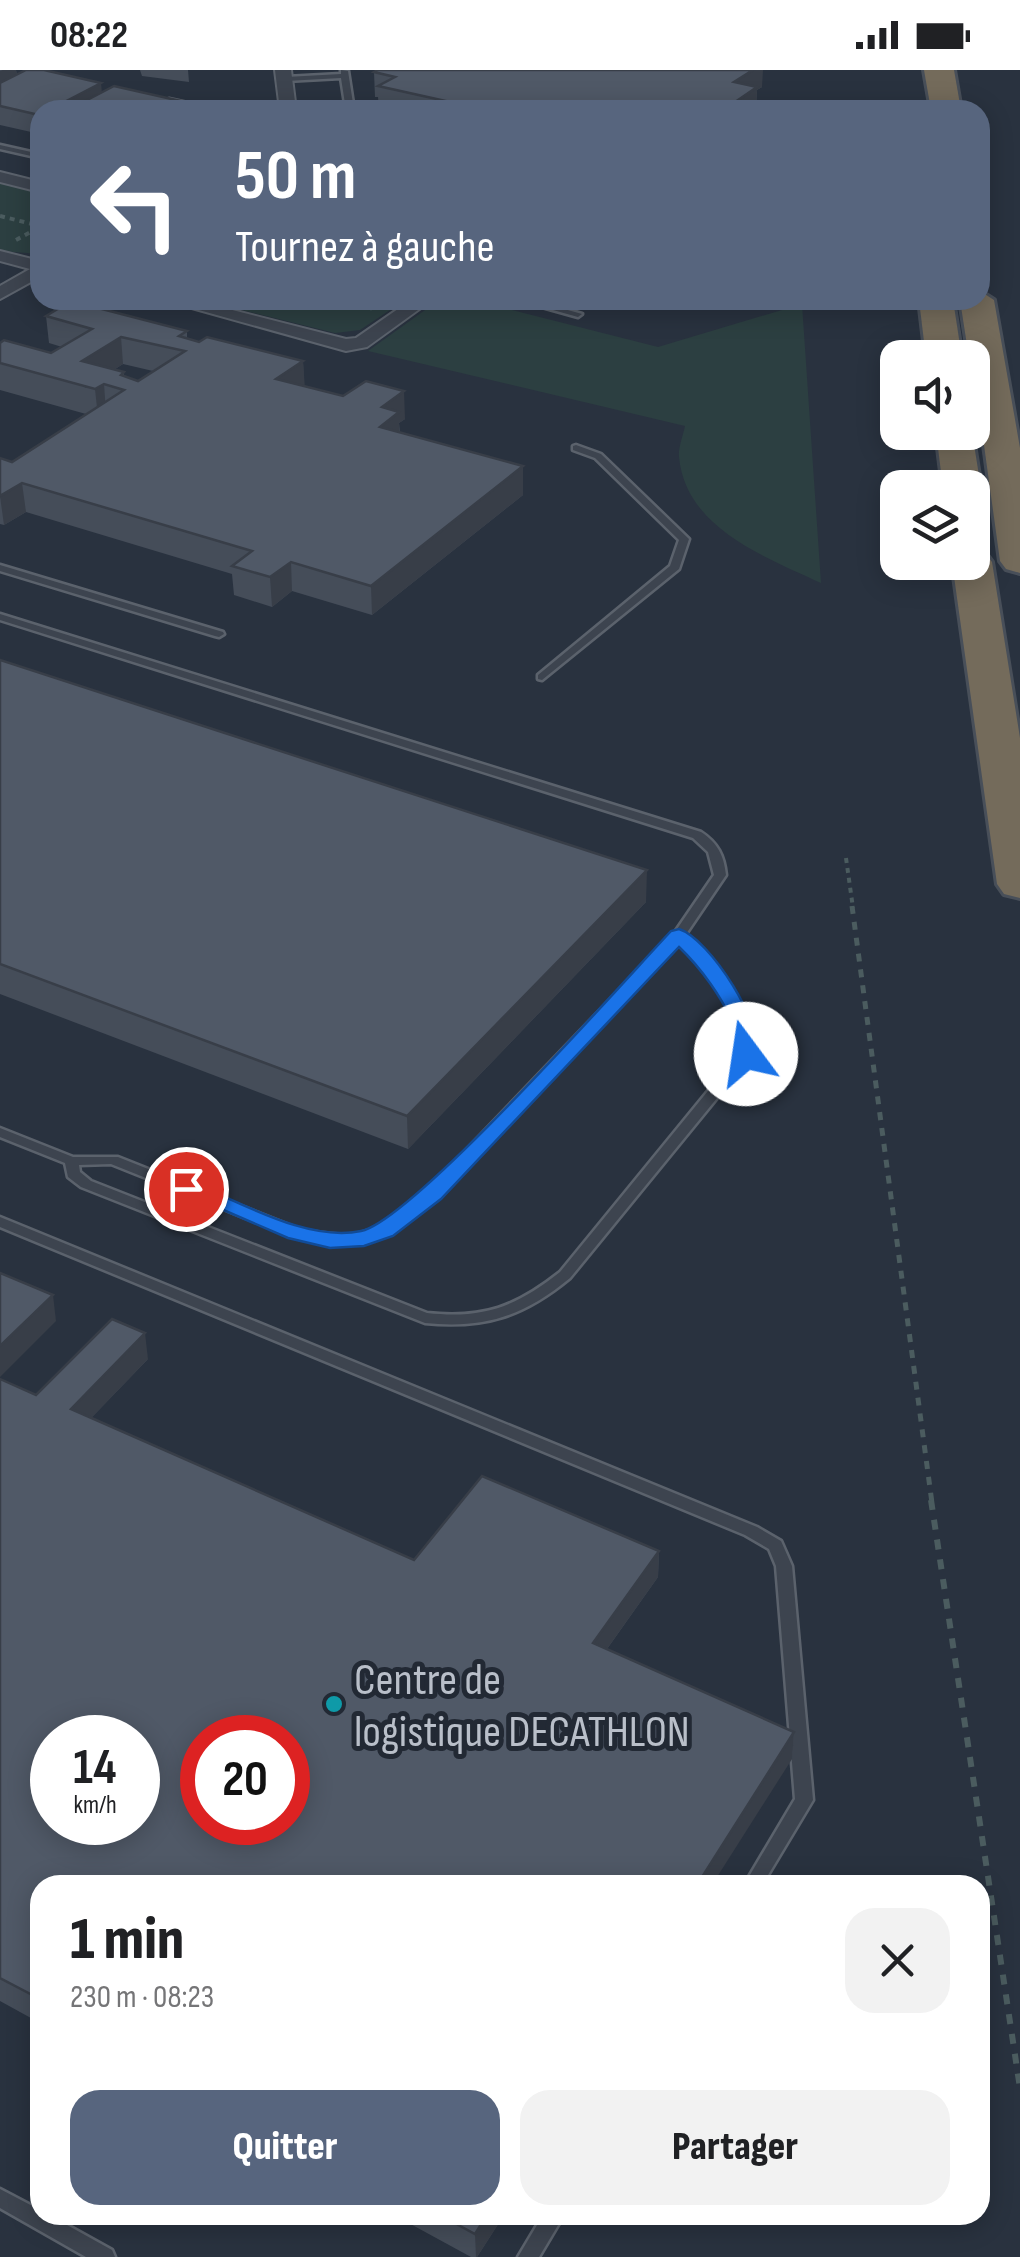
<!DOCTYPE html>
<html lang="fr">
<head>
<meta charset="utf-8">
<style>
	body { margin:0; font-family:"Sofia Sans Condensed",sans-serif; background:#f2f2f2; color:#202124; height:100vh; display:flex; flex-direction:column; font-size:38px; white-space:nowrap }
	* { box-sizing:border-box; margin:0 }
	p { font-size:32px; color:#757577 }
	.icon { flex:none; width:55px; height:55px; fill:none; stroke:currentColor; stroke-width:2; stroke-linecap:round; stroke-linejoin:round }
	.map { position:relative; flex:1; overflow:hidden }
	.drawer { position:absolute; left:30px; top:1805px; width:960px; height:350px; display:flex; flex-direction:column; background:#fff; border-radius:30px; box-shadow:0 5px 25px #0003 }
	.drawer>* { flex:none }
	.hud { position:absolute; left:30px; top:30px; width:960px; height:210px; border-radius:30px; box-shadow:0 5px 25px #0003; background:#57657e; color:#fff; overflow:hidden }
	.tools { position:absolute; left:880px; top:270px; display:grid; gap:20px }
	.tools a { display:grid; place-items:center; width:110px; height:110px; border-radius:20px; background:#fff; box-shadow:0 5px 25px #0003; font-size:50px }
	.speed { position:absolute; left:30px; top:1645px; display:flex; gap:20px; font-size:50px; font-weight:700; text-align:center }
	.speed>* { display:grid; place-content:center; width:130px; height:130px; border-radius:50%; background:#fff; box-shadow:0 5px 25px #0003; line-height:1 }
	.speed small { font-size:25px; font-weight:400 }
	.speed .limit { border:15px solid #d22; background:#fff; color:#111 }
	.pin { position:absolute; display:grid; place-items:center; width:85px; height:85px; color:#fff; margin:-42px; border:5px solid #fff; border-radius:50%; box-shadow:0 2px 10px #0007 }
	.me { position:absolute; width:110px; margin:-55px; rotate:346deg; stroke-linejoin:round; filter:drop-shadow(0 0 8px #0008) }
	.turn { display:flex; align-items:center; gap:35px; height:210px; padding:0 40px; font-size:45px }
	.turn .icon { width:130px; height:130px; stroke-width:2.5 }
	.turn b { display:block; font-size:70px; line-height:85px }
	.round { display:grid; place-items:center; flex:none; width:105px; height:105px; border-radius:30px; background:#f2f2f2 }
	.overview { display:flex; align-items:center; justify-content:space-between; height:170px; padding:0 40px }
	h1 { font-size:60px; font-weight:800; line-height:75px }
	.primary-button { display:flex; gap:20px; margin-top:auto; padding:20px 40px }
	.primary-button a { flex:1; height:115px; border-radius:30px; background:#57657e; color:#fff; font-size:40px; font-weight:800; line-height:115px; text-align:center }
	.primary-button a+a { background:#f2f2f2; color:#202124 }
	.status { display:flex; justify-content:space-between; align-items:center; height:70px; padding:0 50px; background:#fff; direction:ltr }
	.status svg { height:28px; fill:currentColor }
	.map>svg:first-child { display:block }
	.green { fill:#2c3f41 }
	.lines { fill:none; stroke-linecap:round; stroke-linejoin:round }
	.service-casing { stroke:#5b626c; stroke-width:5 }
	.minor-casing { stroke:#5b626c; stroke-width:4 }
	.motorway-casing { stroke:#484f59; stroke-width:6 }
	.path-far2 { stroke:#4b5c5f; stroke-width:4; stroke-dasharray:5 5; stroke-linecap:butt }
	.path-far1 { stroke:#4b5c5f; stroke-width:5; stroke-dasharray:8 8; stroke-linecap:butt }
	.path { stroke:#4b5c5f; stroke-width:6; stroke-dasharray:10 10; stroke-linecap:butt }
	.service { fill:#3d444f; fill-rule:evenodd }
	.minor { fill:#3d444f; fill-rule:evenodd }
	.motorway { fill:#746b5b; fill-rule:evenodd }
	.wall { fill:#454d59; fill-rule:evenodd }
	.shaded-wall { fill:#383e48 }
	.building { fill:#505967; stroke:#383e48; stroke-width:2.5; fill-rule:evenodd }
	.route { fill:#1a73e8; stroke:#114b97; stroke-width:2.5 }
	.culture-dot { fill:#0f9aa8; stroke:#222934; stroke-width:4 }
	.labels { text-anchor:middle; stroke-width:10; stroke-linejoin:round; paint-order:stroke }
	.near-poi-label { font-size:45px; fill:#b9bfc9; stroke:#222934; text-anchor:start }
</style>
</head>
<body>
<div class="status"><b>08:22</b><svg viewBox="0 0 49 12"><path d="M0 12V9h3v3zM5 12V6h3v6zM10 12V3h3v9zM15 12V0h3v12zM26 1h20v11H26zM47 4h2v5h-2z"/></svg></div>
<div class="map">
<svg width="1020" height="2187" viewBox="0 0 1020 2187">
	<rect width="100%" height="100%" fill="#29323f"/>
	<!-- green -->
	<g class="green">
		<polygon points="0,113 40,122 40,184 0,181"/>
		<polygon points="201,230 405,230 360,260 335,263"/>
		<path d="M439 230H472L658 277 802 234 821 513C766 487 686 459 679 387 678 378 683 366 685 356L368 281Z"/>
	</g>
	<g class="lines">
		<defs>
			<g id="service">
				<polygon points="341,0 348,1 354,40 346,40 341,8 286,11 282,9 286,7 341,4"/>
				<polygon points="169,29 210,38 211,40 197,40 166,33 165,31"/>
				<polygon points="0,75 40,84 40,88 0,79"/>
				<polygon points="517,230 532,230 582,244 578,247"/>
				<polygon points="576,375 601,384 689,469 679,499 542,610 538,609 538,605 670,496 679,470 595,388 573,380 573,376"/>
				<polygon points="0,495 223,562 224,564 219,567 215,566 0,501"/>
				<path d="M0 544 701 762C718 773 724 786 726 805L686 864C705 883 745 934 753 959 755 966 753 976 753 984L570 1208C524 1246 485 1259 425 1253L81 1117 68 1107 65 1093 0 1067V1058L73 1087H118L299 1159C368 1173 374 1161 427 1121L675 862 714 805 708 782 693 768 0 550ZM679 872C698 890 732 934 740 959 742 966 740 976 739 983L560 1202C516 1237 483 1249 427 1243L91 1111 80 1102 79 1095 111 1094 296 1168 330 1175 369 1172 390 1163 437 1127Z"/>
				<polygon points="0,1147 757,1457 781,1471 792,1496 813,1730 762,1815 744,1815 795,1729 776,1496 769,1479 745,1465 0,1157"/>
				<polygon points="0,2119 40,2140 40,2145 49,2145 112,2180 115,2187 86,2187 0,2138"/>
				<polygon points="543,2145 564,2145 539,2187 518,2187"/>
			</g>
			<g id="minor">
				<polygon points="275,0 291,0 296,40 280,40"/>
				<polygon points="0,102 40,112 40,122 0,112"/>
				<polygon points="0,181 40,191 40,207 0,229 0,216 30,199 0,191"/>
				<polygon points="163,230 193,230 346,269 356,268 411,230 432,230 367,277 346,281"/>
			</g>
			<g id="motorway">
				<polygon points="924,0 954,0 961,40 931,40"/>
				<polygon points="980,221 994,230 1020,378 1020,503 1006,499 1000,491 972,288 969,288 960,230 980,230"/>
				<polygon points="919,230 953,230 962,288 926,288"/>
				<polygon points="936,362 972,362 981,418 975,426 972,418 943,418"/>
				<polygon points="972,480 986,484 992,492 1020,668 1020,828 1004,824 997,814 952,492 972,492"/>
			</g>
		</defs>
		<!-- service casing -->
		<use href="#service" class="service-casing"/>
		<!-- minor casing -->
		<use href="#minor" class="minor-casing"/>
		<!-- motorway casing -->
		<use href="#motorway" class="motorway-casing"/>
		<!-- path-far2 -->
		<g class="path-far2">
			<polyline points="0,146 40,156"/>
			<polyline points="16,170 40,157"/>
			<polyline points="338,230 374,239"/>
			<polyline points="846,788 853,838"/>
		</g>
		<!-- path-far1 -->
		<polyline class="path-far1" points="852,836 932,1433"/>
		<!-- path -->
		<polyline class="path" points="931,1430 1020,2018"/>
		<!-- service -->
		<use href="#service" class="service"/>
		<!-- minor -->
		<use href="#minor" class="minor"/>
		<!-- motorway -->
		<use href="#motorway" class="motorway"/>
	</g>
	<!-- wall -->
	<g class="wall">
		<polygon points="0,0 16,0 17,5 102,22 185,32 40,40 40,64 0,55"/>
		<polygon points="140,0 188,0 189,12 142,6"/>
		<polygon points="374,2 762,17 757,20 756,40 379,40 378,27 375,27"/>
		<path d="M46 246 187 261V269L199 272 303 291 304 316 405 349 399 353 400 362 523 425 372 545 292 521 272 537 234 525 232 504 26 442 4 455 0 454V388L12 392 86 344 0 320V273L51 283 62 277 49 273ZM123 294 153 301 138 311 124 306V302L115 299Z"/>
		<polygon points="0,590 646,832 408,1079 0,924"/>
		<polygon points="148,1289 91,1348 414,1490 659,1481 658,1507 607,1579 794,1662 792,1689 40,1815 40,1953 0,1931 0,1309 36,1325"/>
		<polygon points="394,2145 504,2145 477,2187 471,2187"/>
	</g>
	<!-- shaded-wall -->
	<g class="shaded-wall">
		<polygon points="3,0 16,0 18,12 0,21 0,1"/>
		<polygon points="753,0 763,0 762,17 757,20 756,40 728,40 734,12"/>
		<polygon points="101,13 103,32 87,40 49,40"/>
		<polygon points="185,32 186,40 169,40"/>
		<polygon points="121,267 123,294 85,318 82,291"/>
		<polygon points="303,291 305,319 276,309"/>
		<polygon points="104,314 106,342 98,347 95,319"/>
		<polygon points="404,321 405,349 399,353 400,370 380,357 382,337"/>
		<polygon points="523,396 523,425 372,545 371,516"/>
		<polygon points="22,413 26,442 4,455 0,426"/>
		<polygon points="291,492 292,521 272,537 270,507"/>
		<polygon points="647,800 646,832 408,1079 407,1046"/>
		<polygon points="53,1225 56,1251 0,1307 0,1276"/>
		<polygon points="145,1263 148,1289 75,1365 71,1339"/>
		<polygon points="659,1481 658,1507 592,1600 593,1573"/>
		<polygon points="794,1662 792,1689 712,1815 697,1815"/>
		<polygon points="487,2145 504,2145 477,2187 476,2187 475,2164"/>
	</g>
	<!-- building -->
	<g class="building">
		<polygon points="26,0 44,0 101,13 49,40 40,40 39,45 0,36 0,13"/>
		<polygon points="378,0 753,0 734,12 757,17 728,37 742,40 486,40 378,16 395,7 374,2"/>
		<polygon points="114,16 185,32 169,40 68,40"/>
		<path d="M71 231 187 261 179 266 199 272 207 267 303 291 276 309 343 326 366 311 404 321 382 337 399 342 380 357 523 396 371 516 291 492 270 507 232 496 252 481 22 413 0 426V388L12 392 124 320 104 314 95 319 0 293V273L4 270 51 283 92 259 46 246ZM121 267 185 281 138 311 121 305 124 302 82 291Z"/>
		<polygon points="0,590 647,800 407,1046 0,894"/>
		<polygon points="0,1203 53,1225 0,1276"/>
		<path d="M112 1249 145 1263 71 1339 414 1490 482 1406 659 1481 593 1573 794 1662 697 1815H40V1929L0 1908V1309L36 1325ZM52 1668H138V1752H52ZM202 1668H288V1752H202Z"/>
		<polygon points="440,2145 487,2145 475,2164"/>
	</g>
	<!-- route -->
	<path class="route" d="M679 859C709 868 768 958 754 988H739C734 978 738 968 734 957 724 929 700 897 679 877L441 1129 393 1166 364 1176 330 1178 288 1168 175 1119 186 1112 195 1114C243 1133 307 1172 361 1161 413 1150 622 913 671 861Z"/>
	<!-- markers -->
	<circle class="culture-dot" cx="334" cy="1634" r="10"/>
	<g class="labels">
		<!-- near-poi labels -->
		<g class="near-poi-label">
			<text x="354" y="1624">Centre de<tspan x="354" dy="52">logistique DECATHLON</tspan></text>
		</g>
	</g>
</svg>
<div class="tools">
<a><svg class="icon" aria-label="sound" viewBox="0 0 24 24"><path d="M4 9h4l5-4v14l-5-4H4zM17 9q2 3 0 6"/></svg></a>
<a><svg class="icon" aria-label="layers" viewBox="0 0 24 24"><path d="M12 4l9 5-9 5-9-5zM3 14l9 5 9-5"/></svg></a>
</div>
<div class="speed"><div>14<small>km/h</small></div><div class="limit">20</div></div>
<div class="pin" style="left:186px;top:1119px;background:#d93025"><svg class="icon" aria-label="arrive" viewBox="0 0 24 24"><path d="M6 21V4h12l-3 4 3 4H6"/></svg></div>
<svg class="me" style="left:746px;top:984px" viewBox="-20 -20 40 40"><circle r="19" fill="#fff"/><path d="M0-13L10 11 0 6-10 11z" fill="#1a73e8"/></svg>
<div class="hud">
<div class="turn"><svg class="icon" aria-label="left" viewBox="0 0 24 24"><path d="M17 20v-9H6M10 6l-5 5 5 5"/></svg><div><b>50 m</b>Tournez à gauche</div></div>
</div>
<section class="drawer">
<div class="overview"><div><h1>1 min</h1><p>230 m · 08:23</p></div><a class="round"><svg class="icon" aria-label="close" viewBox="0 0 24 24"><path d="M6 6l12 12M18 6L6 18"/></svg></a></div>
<div class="primary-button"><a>Quitter</a><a>Partager</a></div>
</section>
</div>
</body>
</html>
